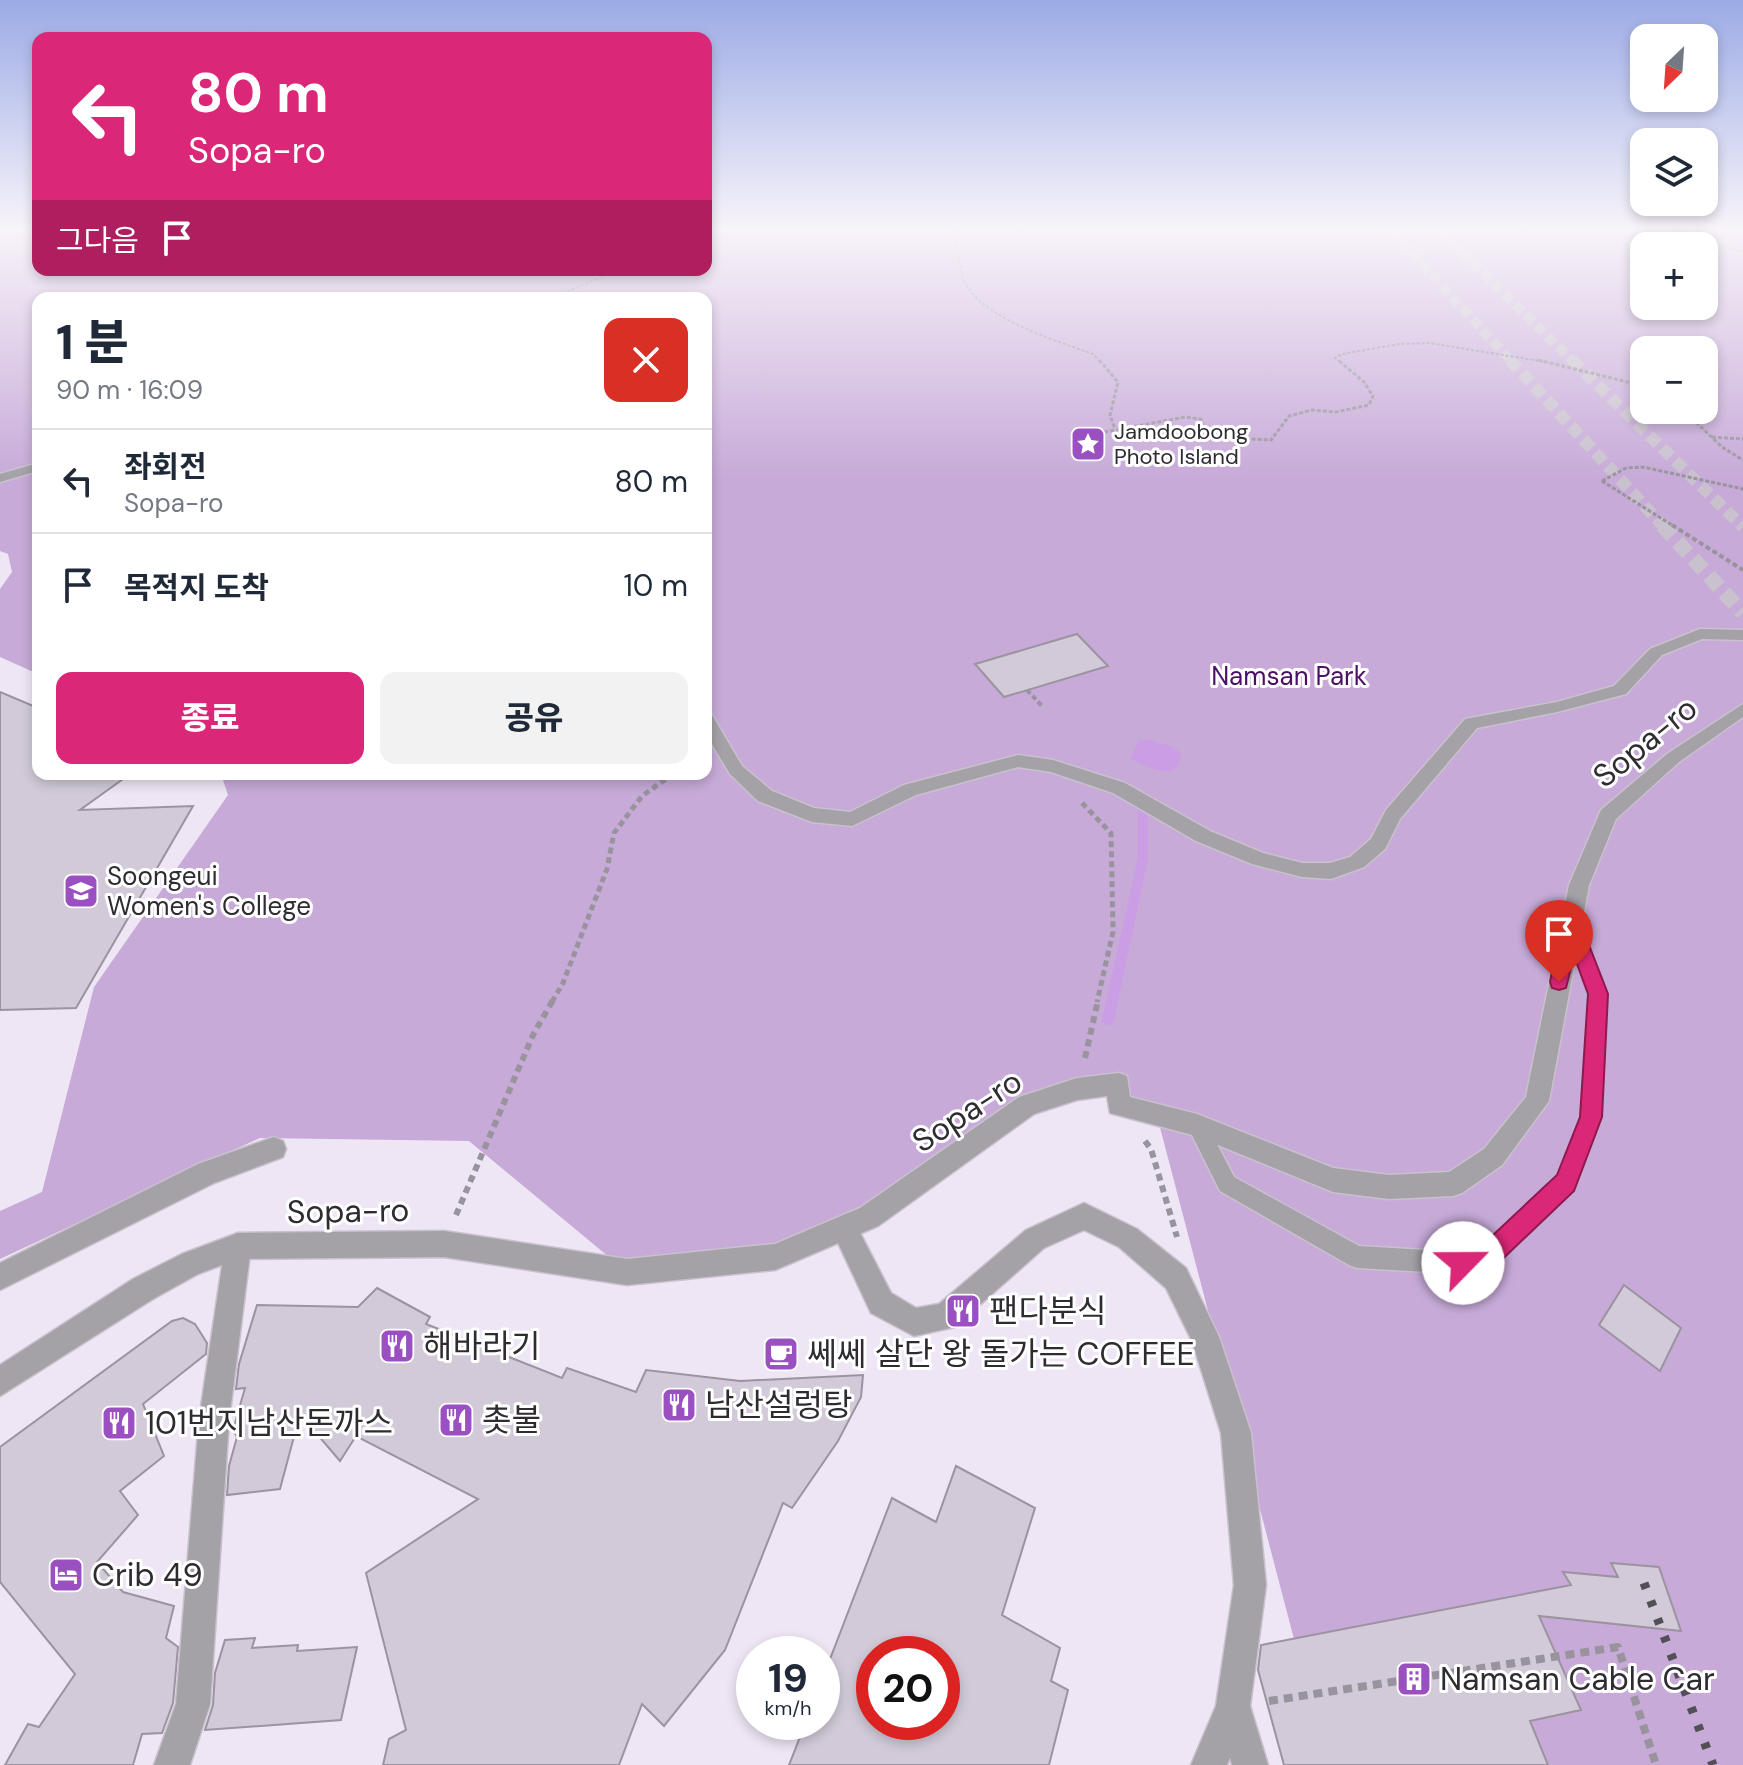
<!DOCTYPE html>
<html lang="ko">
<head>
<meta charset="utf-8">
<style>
	body { margin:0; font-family:"DM Sans","Noto Sans KR",sans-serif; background:#f2f2f3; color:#1f2937; height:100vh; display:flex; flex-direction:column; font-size:30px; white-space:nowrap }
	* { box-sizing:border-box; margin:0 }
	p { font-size:26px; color:#747a83 }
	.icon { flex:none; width:44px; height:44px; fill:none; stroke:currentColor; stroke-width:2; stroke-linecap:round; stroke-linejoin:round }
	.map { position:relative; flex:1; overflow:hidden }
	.drawer { position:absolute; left:32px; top:292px; width:680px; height:488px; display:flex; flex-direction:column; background:#fff; border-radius:16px; box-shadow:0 4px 12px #0003 }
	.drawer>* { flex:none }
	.hud { position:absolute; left:32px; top:32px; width:680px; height:244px; border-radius:16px; box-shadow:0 4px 12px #0003; background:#db2777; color:#fff; overflow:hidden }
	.needle { width:52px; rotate:205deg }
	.controls { position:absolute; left:1630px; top:24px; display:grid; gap:16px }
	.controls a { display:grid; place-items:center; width:88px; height:88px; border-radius:16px; background:#fff; box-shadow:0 4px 12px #0003; font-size:40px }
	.speed { position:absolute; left:736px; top:1636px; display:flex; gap:16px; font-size:40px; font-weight:700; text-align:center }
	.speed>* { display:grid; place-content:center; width:104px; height:104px; border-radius:50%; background:#fff; box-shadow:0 4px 12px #0003; line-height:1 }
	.speed small { font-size:20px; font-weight:400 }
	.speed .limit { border:12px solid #d22; background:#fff; color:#111 }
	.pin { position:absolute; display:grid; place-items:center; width:68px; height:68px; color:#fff; margin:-82px -34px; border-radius:50% 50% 50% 0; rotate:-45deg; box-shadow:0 0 8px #0007 }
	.pin .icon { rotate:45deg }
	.me { position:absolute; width:88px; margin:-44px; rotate:67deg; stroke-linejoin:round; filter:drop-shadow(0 0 6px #0008) }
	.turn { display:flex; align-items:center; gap:28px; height:168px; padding:0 24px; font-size:36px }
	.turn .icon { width:104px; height:104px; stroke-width:2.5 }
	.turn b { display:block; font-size:56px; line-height:68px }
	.then { display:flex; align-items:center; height:76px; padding:0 24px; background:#0003; gap:16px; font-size:30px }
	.round { display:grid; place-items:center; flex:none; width:84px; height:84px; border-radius:16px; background:#f2f2f3 }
	.overview { display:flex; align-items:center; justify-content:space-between; height:136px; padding:0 24px }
	h1 { font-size:48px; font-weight:800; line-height:60px }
	.action { display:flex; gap:16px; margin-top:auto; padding:16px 24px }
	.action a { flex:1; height:92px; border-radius:16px; background:#db2777; color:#fff; font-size:32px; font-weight:800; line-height:92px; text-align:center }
	.action a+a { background:#f2f2f3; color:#1f2937 }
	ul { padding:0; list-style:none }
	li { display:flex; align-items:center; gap:24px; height:104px; padding:0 24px; border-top:2px solid #e0e1e3 }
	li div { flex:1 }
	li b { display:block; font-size:30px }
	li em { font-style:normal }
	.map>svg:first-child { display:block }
	.green { fill:#c7aad8; fill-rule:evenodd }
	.water { fill:#ca9de4 }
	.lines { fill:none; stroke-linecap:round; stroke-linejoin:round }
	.stream { fill:#ca9de4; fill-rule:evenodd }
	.building { fill:#d2cad8; stroke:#9b93a0; stroke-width:2; fill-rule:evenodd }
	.primary-tunnel-far2 { stroke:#c9c1ce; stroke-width:10; stroke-dasharray:10 5; stroke-linecap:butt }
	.primary-tunnel-far1 { stroke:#c9c1ce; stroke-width:12; stroke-dasharray:12 6; stroke-linecap:butt }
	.primary-tunnel { stroke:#c9c1ce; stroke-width:15; stroke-dasharray:15 8; stroke-linecap:butt }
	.service-casing { stroke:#c9c1ce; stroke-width:3 }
	.pedestrian-casing { stroke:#c9c1ce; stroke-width:3 }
	.minor-casing { stroke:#c9c1ce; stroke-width:3 }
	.tertiary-casing { stroke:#c9c1ce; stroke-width:3 }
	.path-far5 { stroke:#99939e; stroke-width:2; stroke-dasharray:3 2; stroke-linecap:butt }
	.path-far4 { stroke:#99939e; stroke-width:3; stroke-dasharray:4 2; stroke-linecap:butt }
	.path-far3 { stroke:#99939e; stroke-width:4; stroke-dasharray:5 3; stroke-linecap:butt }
	.path-far2 { stroke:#99939e; stroke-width:5; stroke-dasharray:6 4; stroke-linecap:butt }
	.path-far1 { stroke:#99939e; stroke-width:6; stroke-dasharray:7 5; stroke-linecap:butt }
	.path { stroke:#99939e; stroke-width:8; stroke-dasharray:9 6; stroke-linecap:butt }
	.service { fill:#a4a1a7; fill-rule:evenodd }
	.pedestrian { fill:#a4a1a7; fill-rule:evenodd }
	.minor { fill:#a4a1a7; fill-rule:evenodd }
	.tertiary { fill:#a4a1a7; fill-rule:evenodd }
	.rail { stroke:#534f56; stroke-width:9; stroke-dasharray:6 13; stroke-linecap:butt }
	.route { fill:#db2777; stroke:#8e194d; stroke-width:2 }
	.labels { text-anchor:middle; stroke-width:6; stroke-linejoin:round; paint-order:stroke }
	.far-poi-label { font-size:22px; fill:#2f2c31; stroke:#fff; text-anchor:start }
	.park-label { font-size:26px; fill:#4b1065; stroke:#fff }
	.poi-label { font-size:26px; fill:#2f2c31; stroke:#fff; text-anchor:start }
	.near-street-label { font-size:32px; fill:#2f2c31; stroke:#fff }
	.near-poi-label { font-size:32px; fill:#2f2c31; stroke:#fff; text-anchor:start }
</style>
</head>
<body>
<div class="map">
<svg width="1743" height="1765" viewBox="0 0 1743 1765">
	<rect width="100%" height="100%" fill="#efe6f5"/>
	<!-- green -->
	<path class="green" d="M0 231H38V270H706V231H1743V1765H1327L1157 1116 1118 1105 1119 1085 1027 1105 869 1217 775 1257 627 1272 469 1141 260 1138 0 1259V1211L42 1192 94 987 228 795 221 774H706V298H38V674L0 657V589L12 572 8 554 0 551ZM1644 246H1704V306H1644ZM1644 350H1704V410H1644Z"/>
	<!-- water -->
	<path class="water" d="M1147 739 1173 747 1181 754C1179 785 1148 766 1130 759L1139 741Z"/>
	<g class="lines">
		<!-- stream -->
		<polygon class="stream" points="1143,796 1148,800 1148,858 1114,1020 1112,1024 1108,1025 1104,1024 1102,1020 1138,858 1138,800"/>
	</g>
	<!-- building -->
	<g class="building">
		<polygon points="1077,634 1108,666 1004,697 975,664"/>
		<polygon points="0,692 38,708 38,774 130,774 80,810 193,806 76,1008 0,1010"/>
		<polygon points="1624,1285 1681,1328 1660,1371 1599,1325"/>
		<polygon points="377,1288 430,1317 426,1324 562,1378 567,1368 636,1392 646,1370 740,1381 863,1375 861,1397 838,1441 792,1508 783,1503 725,1650 664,1726 642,1704 619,1765 383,1765 389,1739 406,1730 366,1573 478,1499 356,1436 340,1461 300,1414 280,1489 227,1495 229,1466 237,1437 233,1430 245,1388 236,1389 239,1364 257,1305 358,1307"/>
		<polygon points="183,1318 195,1324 207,1343 206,1354 143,1404 164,1456 120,1491 138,1515 97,1562 123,1592 174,1606 166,1638 178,1647 173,1703 162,1733 142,1734 133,1765 5,1765 28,1724 39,1727 75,1674 0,1582 0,1447 172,1321"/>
		<path d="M956 1466 1035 1508 1002 1615 1060 1648 1051 1681 1068 1690 1049 1765H789L806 1722H822V1680L892 1498 936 1522ZM874 1654H942V1722H874Z"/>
		<polygon points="1611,1563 1659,1567 1681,1631 1539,1616 1581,1710 1530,1721 1548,1765 1284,1765 1258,1670 1261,1645 1571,1585 1563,1572 1618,1577"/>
		<polygon points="255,1638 252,1648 298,1645 297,1651 357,1647 341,1720 205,1730 213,1705 215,1673 225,1640"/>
	</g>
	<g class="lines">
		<!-- primary-tunnel-far2 -->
		<g class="primary-tunnel-far2">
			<polyline points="1391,231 1512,362"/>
			<polyline points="1440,231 1574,362"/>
		</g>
		<!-- primary-tunnel-far1 -->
		<g class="primary-tunnel-far1">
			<polyline points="1510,360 1664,527"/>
			<polyline points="1572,360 1743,527"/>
		</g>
		<!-- primary-tunnel -->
		<polyline class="primary-tunnel" points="1662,525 1743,613"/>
		<defs>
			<g id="service">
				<polygon points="1671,231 1682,231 1743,250 1743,254"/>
				<polygon points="1571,915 1577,917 1579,922 1607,994 1601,1117 1572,1190 1488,1272 1480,1275 1357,1268 1349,1265 1220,1191 1187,1125 1190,1119 1197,1116 1204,1119 1234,1177 1359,1246 1476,1253 1558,1176 1581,1117 1589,994 1563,922 1565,917"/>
			</g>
			<g id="pedestrian">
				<polygon points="38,463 38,471 0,482 0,474"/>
				<polygon points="1700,629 1743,630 1743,640 1702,639 1662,655 1626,694 1557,712 1477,728 1400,819 1385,849 1364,867 1331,879 1302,877 1252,864 1196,841 1113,793 1051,772 1018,767 916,795 852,826 812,822 758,801 730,774 706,734 706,713 712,715 742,766 772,791 814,808 850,812 904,785 1018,755 1053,760 1125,783 1210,831 1263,853 1302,863 1330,863 1350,857 1371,839 1386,810 1465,719 1557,702 1614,686 1650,649"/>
				<polygon points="274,1137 283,1141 286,1149 283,1157 214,1183 0,1290 0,1263 198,1164"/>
			</g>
			<g id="minor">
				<polygon points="1084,1203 1137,1229 1186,1268 1219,1337 1251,1433 1266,1585 1250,1706 1268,1765 1232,1765 1230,1757 1227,1765 1191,1765 1216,1706 1234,1585 1221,1433 1192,1341 1166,1288 1119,1247 1084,1230 1044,1248 955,1327 914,1336 871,1313 832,1230 836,1221 845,1217 854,1221 891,1293 916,1308 939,1304 1026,1230"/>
				<polygon points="238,1233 247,1237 251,1246 229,1420 210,1704 190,1765 154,1765 176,1704 199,1420 225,1246 229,1237"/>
			</g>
			<polygon id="tertiary" points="1743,704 1743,717 1679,762 1616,819 1589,885 1549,1101 1502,1165 1462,1193 1453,1196 1389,1199 1333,1192 1196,1136 1110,1113 1107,1096 1077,1100 1034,1114 878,1226 775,1270 627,1285 444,1257 238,1259 198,1274 153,1299 0,1396 0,1365 133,1279 182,1254 238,1233 444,1231 627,1259 775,1244 860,1208 1019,1097 1077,1078 1119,1073 1127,1076 1130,1097 1197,1114 1333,1168 1389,1175 1449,1172 1484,1149 1526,1097 1569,885 1601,810 1667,754"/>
		</defs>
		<!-- service casing -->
		<use href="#service" class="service-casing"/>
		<!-- pedestrian casing -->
		<use href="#pedestrian" class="pedestrian-casing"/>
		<!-- minor casing -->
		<use href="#minor" class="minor-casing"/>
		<!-- tertiary casing -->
		<use href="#tertiary" class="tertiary-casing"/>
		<!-- path-far5 -->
		<g class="path-far5">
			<path d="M955 231C957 245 958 261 962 275 973 316 1057 341 1093 354L1100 362"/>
			<polyline points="553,298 617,270"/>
			<polyline points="1340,362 1335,358 1342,354 1399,344 1429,343 1546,362"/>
		</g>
		<!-- path-far4 -->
		<g class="path-far4">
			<polyline points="1099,360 1118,382 1110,415 1115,429"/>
			<polyline points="1538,360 1644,386"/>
			<polyline points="1683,410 1722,447 1743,460"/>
			<polyline points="1712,437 1743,439"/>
			<polyline points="1089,442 1083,436 1185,417 1201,419 1207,437 1271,440 1289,416 1312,410 1336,412 1369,405 1373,396 1364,382 1338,360"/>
			<polyline points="1602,481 1675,527"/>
			<polyline points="1602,481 1626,468 1643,467 1743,489"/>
		</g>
		<!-- path-far3 -->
		<g class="path-far3">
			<polyline points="1672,525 1743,570"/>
			<polyline points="1027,690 1042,706"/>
		</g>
		<!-- path-far2 -->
		<g class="path-far2">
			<polyline points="1082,803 1111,833 1113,932 1097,1002"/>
			<polyline points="552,1002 563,983 607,869 614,833 642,796 673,774"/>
		</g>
		<!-- path-far1 -->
		<g class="path-far1">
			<polyline points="1085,1058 1098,1000"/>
			<polyline points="1145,1141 1151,1149 1177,1237"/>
			<polyline points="456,1215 533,1035 553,1000"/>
		</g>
		<!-- path -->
		<polyline class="path" points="1269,1701 1618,1647 1656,1765"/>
		<!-- service -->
		<use href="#service" class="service"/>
		<!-- pedestrian -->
		<use href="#pedestrian" class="pedestrian"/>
		<!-- minor -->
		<use href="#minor" class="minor"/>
		<!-- tertiary -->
		<use href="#tertiary" class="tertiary"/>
		<!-- rail -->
		<polyline class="rail" points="1644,1583 1713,1765"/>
	</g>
	<!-- sky -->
	<linearGradient id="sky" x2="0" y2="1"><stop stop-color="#9cabe6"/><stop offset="0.48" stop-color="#f8f4fa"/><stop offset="1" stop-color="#f8f4fa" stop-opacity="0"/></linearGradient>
	<rect width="1743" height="478" fill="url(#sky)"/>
	<!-- route -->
	<path class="route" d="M1570 915 1577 917 1580 922 1608 994 1602 1117 1574 1191 1489 1272C1477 1277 1466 1276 1454 1271L1450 1263 1454 1254 1463 1250 1476 1251 1557 1175 1580 1117 1588 994 1574 956 1566 988 1559 990 1552 988 1550 982 1561 922 1564 917Z"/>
	<!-- icons -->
	<defs>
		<symbol id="sight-square" viewBox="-11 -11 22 22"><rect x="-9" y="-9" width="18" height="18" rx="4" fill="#9b50c2" stroke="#fff"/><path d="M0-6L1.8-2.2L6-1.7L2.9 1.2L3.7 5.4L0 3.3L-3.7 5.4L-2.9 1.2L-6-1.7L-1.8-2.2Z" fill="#fff"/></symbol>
		<symbol id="university-square" viewBox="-11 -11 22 22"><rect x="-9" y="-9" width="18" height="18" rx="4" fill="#9b50c2" stroke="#fff"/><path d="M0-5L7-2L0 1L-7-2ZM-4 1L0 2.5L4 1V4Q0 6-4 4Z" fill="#fff"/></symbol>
		<symbol id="restaurant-square" viewBox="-11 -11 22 22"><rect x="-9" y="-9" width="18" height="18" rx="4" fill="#9b50c2" stroke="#fff"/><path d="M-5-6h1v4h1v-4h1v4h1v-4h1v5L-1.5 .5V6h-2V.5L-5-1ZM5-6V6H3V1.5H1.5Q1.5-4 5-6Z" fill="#fff"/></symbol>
		<symbol id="cafe-square" viewBox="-11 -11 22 22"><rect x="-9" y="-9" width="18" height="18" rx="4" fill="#9b50c2" stroke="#fff"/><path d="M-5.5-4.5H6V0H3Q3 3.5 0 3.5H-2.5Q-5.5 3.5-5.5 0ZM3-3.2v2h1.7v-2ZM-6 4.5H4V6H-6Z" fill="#fff"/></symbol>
		<symbol id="hotel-square" viewBox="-11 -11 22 22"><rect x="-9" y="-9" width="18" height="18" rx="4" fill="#9b50c2" stroke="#fff"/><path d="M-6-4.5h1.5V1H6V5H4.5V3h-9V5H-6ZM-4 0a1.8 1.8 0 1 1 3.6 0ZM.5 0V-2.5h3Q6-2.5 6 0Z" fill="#fff"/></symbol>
		<symbol id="building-square" viewBox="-11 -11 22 22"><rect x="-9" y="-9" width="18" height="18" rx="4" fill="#9b50c2" stroke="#fff"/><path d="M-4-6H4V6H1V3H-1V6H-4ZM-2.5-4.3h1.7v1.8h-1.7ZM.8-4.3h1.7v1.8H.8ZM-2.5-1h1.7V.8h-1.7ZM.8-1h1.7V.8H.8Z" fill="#fff"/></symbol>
	</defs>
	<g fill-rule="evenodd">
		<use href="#sight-square" x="1068" y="424" width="40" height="40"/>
		<use href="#university-square" x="61" y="871" width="40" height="40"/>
		<use href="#restaurant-square" x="943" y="1291" width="40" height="40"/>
		<use href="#restaurant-square" x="377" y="1326" width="40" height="40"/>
		<use href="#cafe-square" x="761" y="1334" width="40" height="40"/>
		<use href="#restaurant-square" x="659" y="1385" width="40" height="40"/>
		<use href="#restaurant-square" x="436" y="1400" width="40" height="40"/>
		<use href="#restaurant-square" x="99" y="1403" width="40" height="40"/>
		<use href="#hotel-square" x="46" y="1555" width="40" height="40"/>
		<use href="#building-square" x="1394" y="1659" width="40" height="40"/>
	</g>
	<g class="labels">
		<!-- far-poi labels -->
		<g class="far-poi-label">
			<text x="1114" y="439">Jamdoobong<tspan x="1114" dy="25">Photo Island</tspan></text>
		</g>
		<!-- park labels -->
		<g class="park-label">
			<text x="1289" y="685">Namsan Park</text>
		</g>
		<!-- poi labels -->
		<g class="poi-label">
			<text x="107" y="885">Soongeui<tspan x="107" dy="30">Women's College</tspan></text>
		</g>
		<!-- near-street labels -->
		<g class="near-street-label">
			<text transform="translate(1645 742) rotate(-39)" y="11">Sopa-ro</text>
			<text transform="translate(967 1111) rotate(-33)" y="11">Sopa-ro</text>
			<text transform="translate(348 1211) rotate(-1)" y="11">Sopa-ro</text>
		</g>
		<!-- near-poi labels -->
		<g class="near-poi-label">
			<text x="989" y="1322">팬다분식</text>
			<text x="423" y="1357">해바라기</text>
			<text x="807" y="1365">쎄쎄 살단 왕 돌가는 COFFEE</text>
			<text x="705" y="1416">남산설렁탕</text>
			<text x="482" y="1431">촛불</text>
			<text x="145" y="1434">101번지남산돈까스</text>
			<text x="92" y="1586">Crib 49</text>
			<text x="1440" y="1690">Namsan Cable Car</text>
		</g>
	</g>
</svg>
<div class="controls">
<a><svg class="needle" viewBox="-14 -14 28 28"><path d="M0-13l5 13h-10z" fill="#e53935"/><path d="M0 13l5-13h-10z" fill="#747a83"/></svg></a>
<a><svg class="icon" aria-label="layers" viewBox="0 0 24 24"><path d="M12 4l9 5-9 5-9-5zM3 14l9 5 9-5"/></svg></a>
<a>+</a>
<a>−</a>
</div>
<div class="speed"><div>19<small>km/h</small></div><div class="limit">20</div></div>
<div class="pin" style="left:1559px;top:982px;background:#d93025"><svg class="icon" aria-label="arrive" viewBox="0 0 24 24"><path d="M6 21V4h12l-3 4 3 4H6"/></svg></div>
<svg class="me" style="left:1463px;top:1263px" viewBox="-20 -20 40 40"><circle r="19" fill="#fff"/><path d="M0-13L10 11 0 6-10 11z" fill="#db2777"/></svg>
<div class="hud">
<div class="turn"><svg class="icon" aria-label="left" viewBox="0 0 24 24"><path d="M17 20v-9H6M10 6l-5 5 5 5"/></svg><div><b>80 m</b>Sopa-ro</div></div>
<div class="then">그다음<svg class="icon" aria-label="arrive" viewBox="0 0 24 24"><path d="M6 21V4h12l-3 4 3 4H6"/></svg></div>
</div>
<section class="drawer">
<div class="overview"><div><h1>1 분</h1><p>90 m · 16:09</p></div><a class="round" style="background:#d93025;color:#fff"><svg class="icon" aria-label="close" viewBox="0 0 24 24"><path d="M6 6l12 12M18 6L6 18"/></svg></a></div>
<ul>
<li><svg class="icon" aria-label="left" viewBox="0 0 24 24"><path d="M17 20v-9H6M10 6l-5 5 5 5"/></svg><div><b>좌회전</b><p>Sopa-ro</p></div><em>80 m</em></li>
<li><svg class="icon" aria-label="arrive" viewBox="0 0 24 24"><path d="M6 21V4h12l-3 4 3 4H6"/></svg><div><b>목적지 도착</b></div><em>10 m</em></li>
</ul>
<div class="action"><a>종료</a><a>공유</a></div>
</section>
</div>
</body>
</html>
